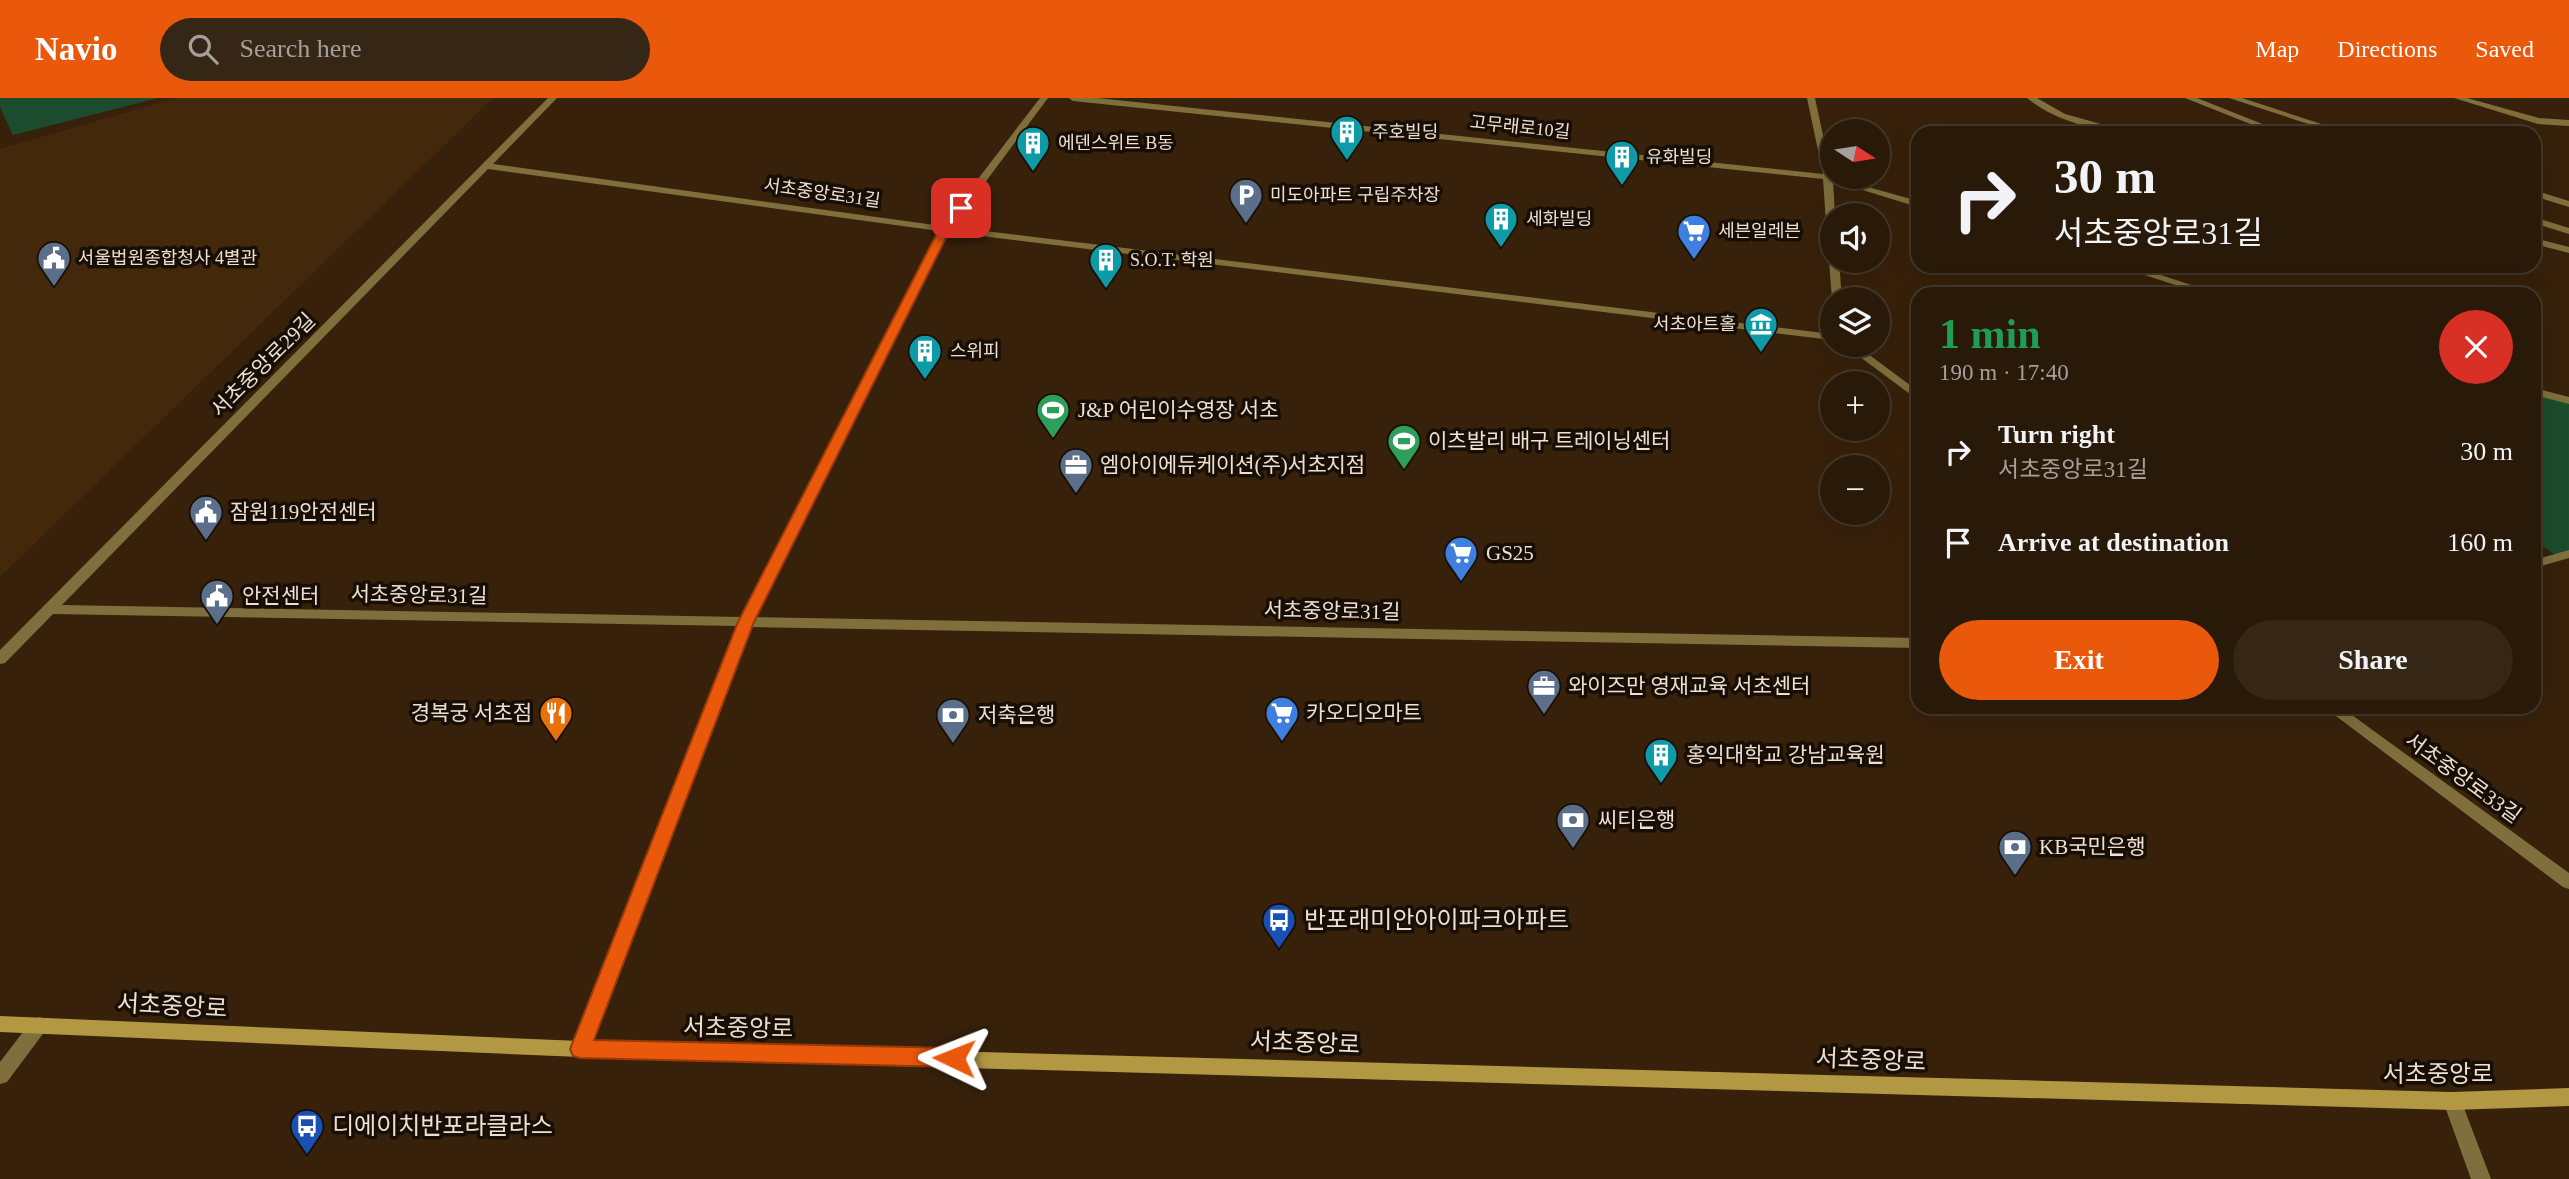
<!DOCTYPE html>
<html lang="en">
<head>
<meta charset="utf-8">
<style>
	body { margin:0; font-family:"Times New Roman","Noto Sans KR",serif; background:#352616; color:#f1f3f6; height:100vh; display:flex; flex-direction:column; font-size:26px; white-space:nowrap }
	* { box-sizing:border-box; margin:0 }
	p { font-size:23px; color:#a5a09c }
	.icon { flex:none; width:38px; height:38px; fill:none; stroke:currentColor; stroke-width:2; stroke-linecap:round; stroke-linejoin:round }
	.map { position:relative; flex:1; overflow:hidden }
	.side { position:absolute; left:1911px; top:189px; width:630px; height:427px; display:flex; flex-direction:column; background:#291908; border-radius:21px; box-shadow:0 7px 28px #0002,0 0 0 2px #453829 }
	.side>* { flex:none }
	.guide { position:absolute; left:1911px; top:28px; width:630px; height:147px; border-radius:21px; box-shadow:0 7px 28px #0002,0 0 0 2px #453829; background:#291908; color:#f1f3f6; overflow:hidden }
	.needle { width:46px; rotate:102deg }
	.controls { position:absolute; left:1820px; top:21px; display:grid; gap:14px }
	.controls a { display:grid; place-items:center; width:70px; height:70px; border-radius:50%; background:#291908; box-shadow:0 7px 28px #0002,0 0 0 2px #453829; font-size:35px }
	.pin { position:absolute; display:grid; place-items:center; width:60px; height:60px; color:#fff; margin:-30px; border-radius:14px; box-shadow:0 4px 10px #0006 }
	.me { position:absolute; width:77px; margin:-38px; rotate:272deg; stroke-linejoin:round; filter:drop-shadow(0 0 5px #0008) }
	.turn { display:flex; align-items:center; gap:24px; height:147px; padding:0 28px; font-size:32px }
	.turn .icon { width:91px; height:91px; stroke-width:2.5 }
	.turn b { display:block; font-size:49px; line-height:60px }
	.round { display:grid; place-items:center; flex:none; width:74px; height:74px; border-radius:37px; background:#352616 }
	.headline { display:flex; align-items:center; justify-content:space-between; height:119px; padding:0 28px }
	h1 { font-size:42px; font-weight:700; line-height:52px; color:#1e9e55 }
	.cta { display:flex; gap:14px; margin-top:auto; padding:14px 28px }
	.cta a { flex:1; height:80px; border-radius:42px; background:#ea580c; color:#fff; font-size:28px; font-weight:700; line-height:80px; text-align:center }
	.cta a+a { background:#352616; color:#f1f3f6 }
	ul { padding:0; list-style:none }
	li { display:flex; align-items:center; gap:21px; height:91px; padding:0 28px }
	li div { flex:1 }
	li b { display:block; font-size:26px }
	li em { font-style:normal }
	header { display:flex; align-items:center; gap:42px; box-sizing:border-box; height:98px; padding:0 35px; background:#ea580c; color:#fff }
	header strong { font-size:33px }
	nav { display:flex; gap:38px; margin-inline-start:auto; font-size:24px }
	.search { width:490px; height:63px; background:#352616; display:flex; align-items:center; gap:18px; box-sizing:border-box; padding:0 24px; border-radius:38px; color:#a5a09c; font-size:26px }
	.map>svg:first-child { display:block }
	.built { fill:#43280c }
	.green { fill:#1c4c2e }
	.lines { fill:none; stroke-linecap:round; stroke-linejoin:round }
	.service { fill:#7f6f3d; fill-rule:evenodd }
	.minor { fill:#7f6f3d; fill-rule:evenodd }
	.secondary { fill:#b29842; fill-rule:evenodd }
	.route { fill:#ea580c; stroke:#983908; stroke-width:2 }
	.labels { text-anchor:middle; stroke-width:7; stroke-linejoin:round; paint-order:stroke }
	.far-street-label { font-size:18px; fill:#eedfd2; stroke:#170e05 }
	.far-poi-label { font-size:18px; fill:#eedfd2; stroke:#170e05; text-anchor:start }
	.street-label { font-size:21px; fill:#eedfd2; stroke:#170e05 }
	.poi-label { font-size:21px; fill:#eedfd2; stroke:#170e05; text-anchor:start }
	.near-poi-label { font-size:24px; fill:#eedfd2; stroke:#170e05; text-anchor:start }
	.near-street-label { font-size:24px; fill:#eedfd2; stroke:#170e05 }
</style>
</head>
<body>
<header>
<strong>Navio</strong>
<div class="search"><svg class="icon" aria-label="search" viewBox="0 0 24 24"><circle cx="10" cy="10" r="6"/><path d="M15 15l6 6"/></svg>Search here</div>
<nav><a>Map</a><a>Directions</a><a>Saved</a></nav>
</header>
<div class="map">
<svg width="2569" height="1081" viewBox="0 0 2569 1081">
	<rect width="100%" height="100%" fill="#37210b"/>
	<!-- built -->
	<polygon class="built" points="176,0 493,0 0,479 0,51"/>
	<!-- green -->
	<g class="green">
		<polygon points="0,0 158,0 13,37 0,9"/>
		<polygon points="2534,293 2569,303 2569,456 2558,459 2534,442"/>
	</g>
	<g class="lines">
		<!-- service -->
		<g class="service">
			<polygon points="2185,0 2197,0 2285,35 2273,35"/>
			<polygon points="2229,0 2242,0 2349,35 2336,35"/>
			<polygon points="2454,0 2467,0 2539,20 2569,22 2569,28 2538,26"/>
			<polygon points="2534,92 2569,103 2569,109 2534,98"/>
			<polygon points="2534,119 2569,130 2569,136 2534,125"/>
			<polygon points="2452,994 2459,997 2491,1081 2471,1081 2443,1003 2445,997"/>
		</g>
		<!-- minor -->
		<g class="minor">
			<path d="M548 0H557L493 66 942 128 1040 0H1048L952 129 1832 236V242L948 134 755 519 1918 540V550L751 529 589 951 586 957 580 959 574 957 571 951 737 528 53 516 5 565 0 566V552ZM488 71 939 133 742 519 62 507Z"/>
			<polygon points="1069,0 1097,0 1823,76 1807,0 1815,0 1832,79 1918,103 1918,109 1833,83 1835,117 1832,117 1832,142 1827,139 1823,81 1073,3"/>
			<path d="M2027 0H2037L2065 16 2133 35C2100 35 2053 22 2027 0Z"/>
			<polygon points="2534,140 2569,149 2569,155 2534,146"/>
			<polygon points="1832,160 1832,163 1839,163 1842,201 1832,201 1829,163"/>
			<polygon points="2117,168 2133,168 2219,196 2203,196"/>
			<polygon points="1844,247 1856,247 1918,293 1918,302"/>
			<polygon points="2534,290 2569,299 2569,306 2534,297"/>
			<polygon points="2569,452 2569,460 2534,470 2534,462"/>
			<polygon points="2324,609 2341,609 2569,775 2569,791 2563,789"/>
			<polygon points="39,919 45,921 48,927 45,933 7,984 0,986 0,964 33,921"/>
		</g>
		<!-- secondary -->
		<polygon class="secondary" points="0,918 580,943 2452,994 2569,990 2569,1008 2452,1012 580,959 0,934"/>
	</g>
	<!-- route -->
	<polygon class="route" points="957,107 967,110 950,132 754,524 594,942 954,950 962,953 965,960 962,966 954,969 580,960 573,958 570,951 738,524 939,131"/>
	<!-- icons -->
	<defs>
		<symbol id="building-pin" viewBox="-11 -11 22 30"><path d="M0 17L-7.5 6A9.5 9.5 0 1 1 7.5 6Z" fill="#0f9aa8" stroke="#170e05"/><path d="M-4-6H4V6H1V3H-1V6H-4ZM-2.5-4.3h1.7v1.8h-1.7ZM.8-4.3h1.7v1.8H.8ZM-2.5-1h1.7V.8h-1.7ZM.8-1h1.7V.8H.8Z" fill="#fff"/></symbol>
		<symbol id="parking-pin" viewBox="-11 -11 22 30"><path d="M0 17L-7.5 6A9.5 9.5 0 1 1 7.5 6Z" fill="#5c6f8a" stroke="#170e05"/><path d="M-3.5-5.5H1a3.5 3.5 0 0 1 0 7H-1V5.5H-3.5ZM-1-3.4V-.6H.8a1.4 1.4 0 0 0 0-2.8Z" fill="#fff"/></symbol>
		<symbol id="supermarket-pin" viewBox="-11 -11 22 30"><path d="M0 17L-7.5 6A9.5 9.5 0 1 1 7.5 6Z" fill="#3f7fe0" stroke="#170e05"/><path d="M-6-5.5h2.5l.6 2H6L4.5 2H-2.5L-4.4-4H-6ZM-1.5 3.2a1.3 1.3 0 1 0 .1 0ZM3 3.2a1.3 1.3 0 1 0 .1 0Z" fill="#fff"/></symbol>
		<symbol id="civic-pin" viewBox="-11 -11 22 30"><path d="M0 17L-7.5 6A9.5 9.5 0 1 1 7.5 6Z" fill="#5c6f8a" stroke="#170e05"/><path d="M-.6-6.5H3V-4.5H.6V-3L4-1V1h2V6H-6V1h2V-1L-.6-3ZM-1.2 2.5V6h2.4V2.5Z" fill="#fff"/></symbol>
		<symbol id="museum-pin" viewBox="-11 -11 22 30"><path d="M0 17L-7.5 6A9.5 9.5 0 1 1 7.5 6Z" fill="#0f9aa8" stroke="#170e05"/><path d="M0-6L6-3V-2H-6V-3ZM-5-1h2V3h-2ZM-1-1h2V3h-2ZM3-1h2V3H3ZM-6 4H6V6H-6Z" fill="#fff"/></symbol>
		<symbol id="stadium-pin" viewBox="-11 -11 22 30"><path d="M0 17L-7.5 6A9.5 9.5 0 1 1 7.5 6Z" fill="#2e9e5b" stroke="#170e05"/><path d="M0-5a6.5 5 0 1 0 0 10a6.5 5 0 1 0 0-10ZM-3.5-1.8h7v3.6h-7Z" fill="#fff"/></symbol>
		<symbol id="office-pin" viewBox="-11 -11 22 30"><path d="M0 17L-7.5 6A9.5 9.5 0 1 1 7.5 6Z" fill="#5c6f8a" stroke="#170e05"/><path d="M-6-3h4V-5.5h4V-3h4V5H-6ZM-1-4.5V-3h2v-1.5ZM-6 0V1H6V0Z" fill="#fff"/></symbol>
		<symbol id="restaurant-pin" viewBox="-11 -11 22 30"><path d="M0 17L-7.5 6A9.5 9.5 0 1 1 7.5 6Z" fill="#e8710a" stroke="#170e05"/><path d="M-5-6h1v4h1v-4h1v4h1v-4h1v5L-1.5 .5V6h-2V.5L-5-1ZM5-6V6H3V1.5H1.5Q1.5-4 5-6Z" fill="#fff"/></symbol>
		<symbol id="bank-pin" viewBox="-11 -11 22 30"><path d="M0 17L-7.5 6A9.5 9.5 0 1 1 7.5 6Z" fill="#5c6f8a" stroke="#170e05"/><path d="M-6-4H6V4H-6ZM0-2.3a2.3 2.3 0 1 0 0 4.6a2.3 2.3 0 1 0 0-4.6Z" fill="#fff"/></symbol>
		<symbol id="bus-pin" viewBox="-11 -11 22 30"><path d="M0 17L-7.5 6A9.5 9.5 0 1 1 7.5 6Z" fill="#1a4fb4" stroke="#170e05"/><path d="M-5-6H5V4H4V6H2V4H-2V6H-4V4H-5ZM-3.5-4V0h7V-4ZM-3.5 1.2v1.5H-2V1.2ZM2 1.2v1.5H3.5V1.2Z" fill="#fff"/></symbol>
	</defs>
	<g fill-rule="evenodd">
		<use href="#building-pin" x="1328" y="15" width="38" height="52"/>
		<use href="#building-pin" x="1014" y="26" width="38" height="52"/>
		<use href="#building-pin" x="1603" y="40" width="38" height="52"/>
		<use href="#parking-pin" x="1227" y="78" width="38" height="52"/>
		<use href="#building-pin" x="1482" y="102" width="38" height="52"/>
		<use href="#supermarket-pin" x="1675" y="114" width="38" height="52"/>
		<use href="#civic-pin" x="35" y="141" width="38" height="52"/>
		<use href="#building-pin" x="1087" y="143" width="38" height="52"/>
		<use href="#museum-pin" x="1742" y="207" width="38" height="52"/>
		<use href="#building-pin" x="906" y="234" width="38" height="52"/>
		<use href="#stadium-pin" x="1034" y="293" width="38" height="52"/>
		<use href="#stadium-pin" x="1385" y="324" width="38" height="52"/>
		<use href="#office-pin" x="1057" y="348" width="38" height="52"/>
		<use href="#civic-pin" x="187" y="395" width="38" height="52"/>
		<use href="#supermarket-pin" x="1442" y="436" width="38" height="52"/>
		<use href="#civic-pin" x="198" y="479" width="38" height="52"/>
		<use href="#office-pin" x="1525" y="569" width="38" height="52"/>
		<use href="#restaurant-pin" x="537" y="596" width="38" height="52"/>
		<use href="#supermarket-pin" x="1263" y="596" width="38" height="52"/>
		<use href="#bank-pin" x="934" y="598" width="38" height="52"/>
		<use href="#building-pin" x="1642" y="638" width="38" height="52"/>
		<use href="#bank-pin" x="1554" y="703" width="38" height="52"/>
		<use href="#bank-pin" x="1996" y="730" width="38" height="52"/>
		<use href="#bus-pin" x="1260" y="803" width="38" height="52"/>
		<use href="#bus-pin" x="288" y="1009" width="38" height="52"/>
	</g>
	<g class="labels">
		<!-- far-street labels -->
		<g class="far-street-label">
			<text transform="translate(1520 29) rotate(6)" y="6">고무래로10길</text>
			<text transform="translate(822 95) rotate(8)" y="6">서초중앙로31길</text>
		</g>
		<!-- far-poi labels -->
		<g class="far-poi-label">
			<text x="1372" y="40">주호빌딩</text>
			<text x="1058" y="51">에덴스위트 B동</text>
			<text x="1646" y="65">유화빌딩</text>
			<text x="1270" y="103">미도아파트 구립주차장</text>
			<text x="1526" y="127">세화빌딩</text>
			<text x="1718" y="139">세븐일레븐</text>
			<text x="78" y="166">서울법원종합청사 4별관</text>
			<text x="1130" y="168">S.O.T. 학원</text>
			<text x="1736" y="232" text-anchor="end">서초아트홀</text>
			<text x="950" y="259">스위피</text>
		</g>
		<!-- street labels -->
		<g class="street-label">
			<text transform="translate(263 267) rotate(-45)" y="7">서초중앙로29길</text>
			<text transform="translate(419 497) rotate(1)" y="7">서초중앙로31길</text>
			<text transform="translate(1332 513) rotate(1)" y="7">서초중앙로31길</text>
			<text transform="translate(2463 680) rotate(36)" y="7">서초중앙로33길</text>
		</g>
		<!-- poi labels -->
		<g class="poi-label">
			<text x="1078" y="319">J&amp;P 어린이수영장 서초</text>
			<text x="1428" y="350">이츠발리 배구 트레이닝센터</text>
			<text x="1100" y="374">엠아이에듀케이션(주)서초지점</text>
			<text x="230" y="421">잠원119안전센터</text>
			<text x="1486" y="462">GS25</text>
			<text x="242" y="505">안전센터</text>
			<text x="1568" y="595">와이즈만 영재교육 서초센터</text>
			<text x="532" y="622" text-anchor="end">경복궁 서초점</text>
			<text x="1306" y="622">카오디오마트</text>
			<text x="978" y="624">저축은행</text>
			<text x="1686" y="664">홍익대학교 강남교육원</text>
			<text x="1598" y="729">씨티은행</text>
			<text x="2039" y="756">KB국민은행</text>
		</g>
		<!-- near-poi labels -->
		<g class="near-poi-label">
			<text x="1304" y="830">반포래미안아이파크아파트</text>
			<text x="332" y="1036">디에이치반포라클라스</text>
		</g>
		<!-- near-street labels -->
		<g class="near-street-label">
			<text transform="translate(172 908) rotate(3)" y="8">서초중앙로</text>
			<text transform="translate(738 930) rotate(1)" y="8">서초중앙로</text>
			<text transform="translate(1305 945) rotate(2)" y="8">서초중앙로</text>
			<text transform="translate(1871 962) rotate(2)" y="8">서초중앙로</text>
			<text x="2438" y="984">서초중앙로</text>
		</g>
	</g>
</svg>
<div class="controls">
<a><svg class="needle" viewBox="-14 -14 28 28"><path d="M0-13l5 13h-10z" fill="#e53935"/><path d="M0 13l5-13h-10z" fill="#a5a09c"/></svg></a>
<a><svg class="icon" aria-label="sound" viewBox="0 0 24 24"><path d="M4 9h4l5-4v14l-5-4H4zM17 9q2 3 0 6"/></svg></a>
<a><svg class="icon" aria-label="layers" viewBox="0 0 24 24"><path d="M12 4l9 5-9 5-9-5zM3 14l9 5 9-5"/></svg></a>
<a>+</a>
<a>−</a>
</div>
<div class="pin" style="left:961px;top:110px;background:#d93025"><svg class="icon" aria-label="arrive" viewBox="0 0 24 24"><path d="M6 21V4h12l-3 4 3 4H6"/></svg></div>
<svg class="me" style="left:954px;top:960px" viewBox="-20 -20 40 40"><path d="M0-17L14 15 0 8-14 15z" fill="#ea580c" stroke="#fff" stroke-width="4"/></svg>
<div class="guide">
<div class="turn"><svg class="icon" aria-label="right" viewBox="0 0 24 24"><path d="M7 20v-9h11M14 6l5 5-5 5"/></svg><div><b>30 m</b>서초중앙로31길</div></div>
</div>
<section class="side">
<div class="headline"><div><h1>1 min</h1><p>190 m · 17:40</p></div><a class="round" style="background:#d93025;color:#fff"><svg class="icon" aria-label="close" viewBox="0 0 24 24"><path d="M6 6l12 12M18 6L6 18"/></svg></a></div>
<ul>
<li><svg class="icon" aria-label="right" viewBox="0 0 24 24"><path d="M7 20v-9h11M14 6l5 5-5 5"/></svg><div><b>Turn right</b><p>서초중앙로31길</p></div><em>30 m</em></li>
<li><svg class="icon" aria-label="arrive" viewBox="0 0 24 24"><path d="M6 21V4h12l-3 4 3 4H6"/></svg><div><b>Arrive at destination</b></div><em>160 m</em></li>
</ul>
<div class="cta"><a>Exit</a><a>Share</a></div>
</section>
</div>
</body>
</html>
